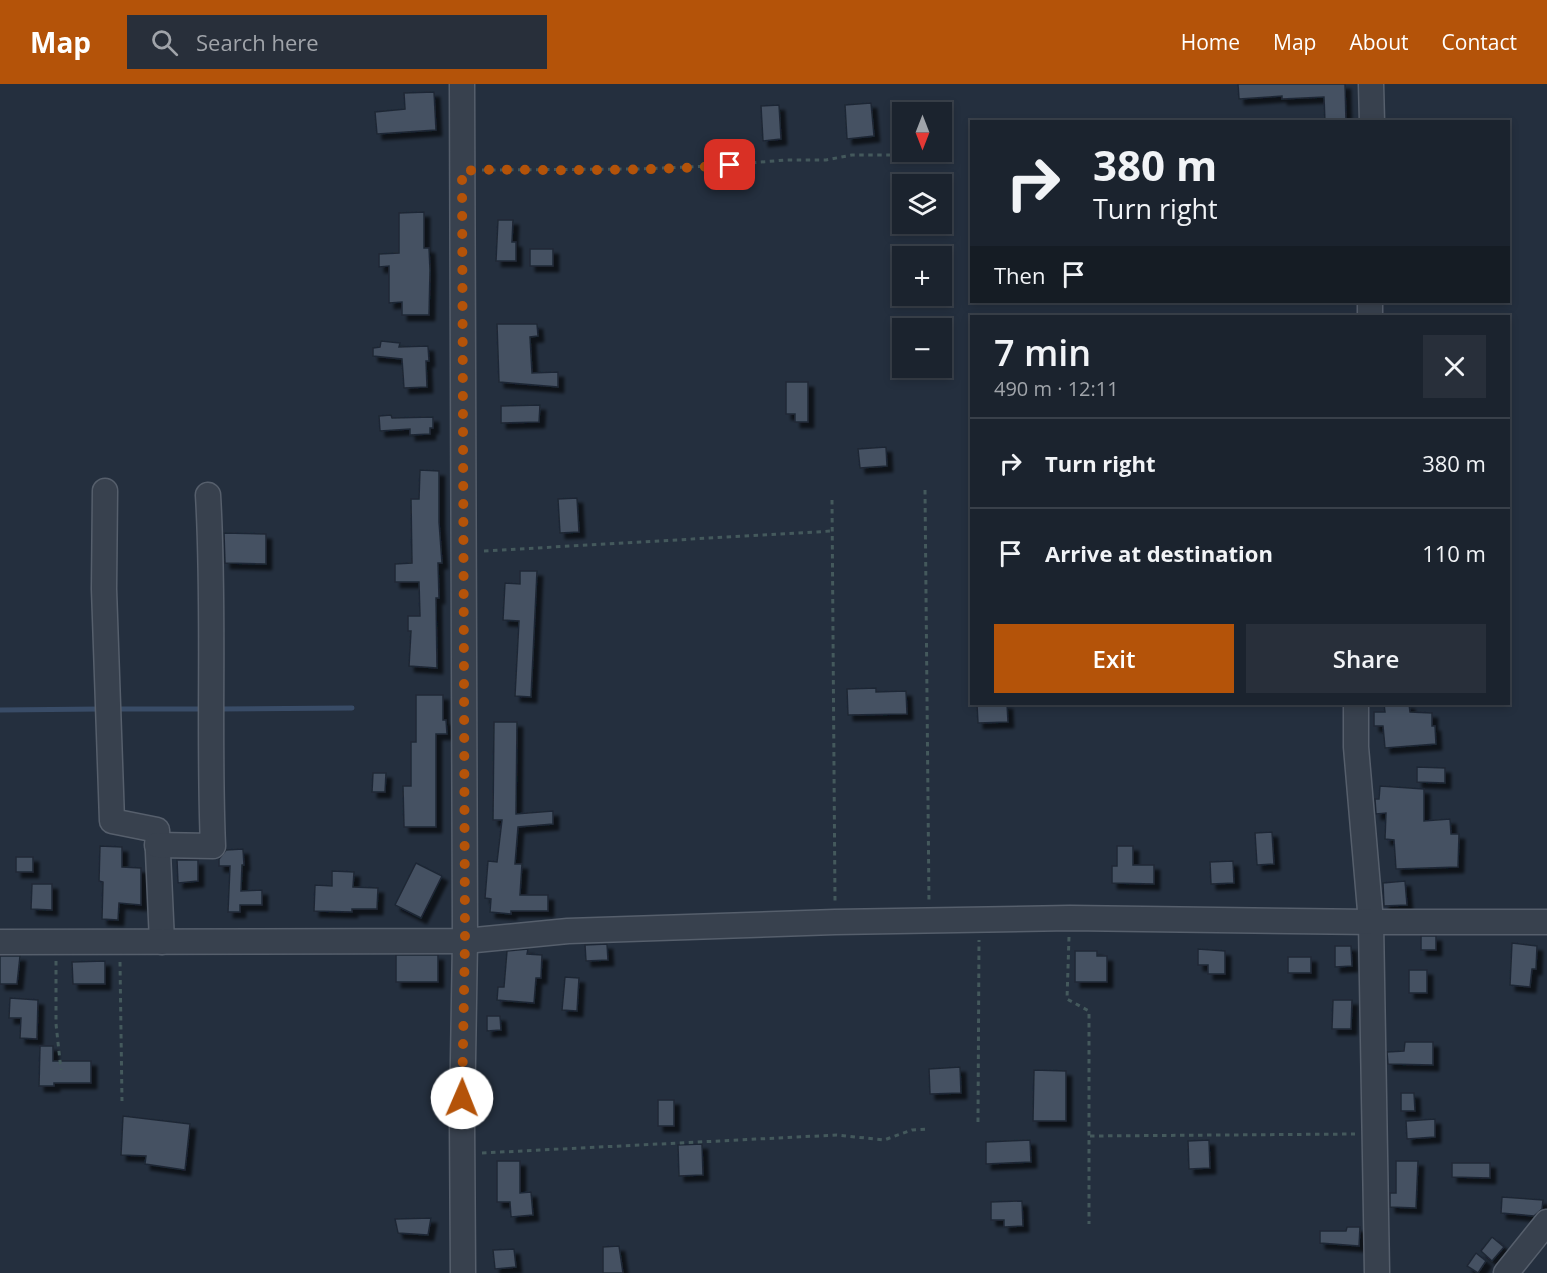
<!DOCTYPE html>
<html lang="en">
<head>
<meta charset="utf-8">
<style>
	body { margin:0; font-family:"Open Sans",sans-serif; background:#282f3a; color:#f1f3f6; height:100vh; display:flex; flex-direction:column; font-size:22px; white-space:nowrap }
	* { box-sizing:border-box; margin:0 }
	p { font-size:20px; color:#a0a4aa }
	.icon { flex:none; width:33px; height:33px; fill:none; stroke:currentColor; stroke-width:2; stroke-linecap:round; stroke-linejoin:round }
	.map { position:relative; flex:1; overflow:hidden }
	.side { position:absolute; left:970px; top:231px; width:540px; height:390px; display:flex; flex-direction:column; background:#1b232e; border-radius:0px; box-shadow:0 3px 9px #0003,0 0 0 2px #39404a }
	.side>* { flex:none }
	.hud { position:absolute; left:970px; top:36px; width:540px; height:183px; border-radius:0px; box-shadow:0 3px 9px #0003,0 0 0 2px #39404a; background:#1b232e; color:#f1f3f6; overflow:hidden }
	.needle { width:39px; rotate:180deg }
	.fabs { position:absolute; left:892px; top:18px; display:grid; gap:12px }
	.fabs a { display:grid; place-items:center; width:60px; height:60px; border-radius:0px; background:#1b232e; box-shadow:0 3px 9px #0003,0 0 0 2px #39404a; font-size:30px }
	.pin { position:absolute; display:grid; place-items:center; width:51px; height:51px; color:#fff; margin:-26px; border-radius:12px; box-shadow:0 3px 9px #0006 }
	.me { position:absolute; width:66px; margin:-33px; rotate:1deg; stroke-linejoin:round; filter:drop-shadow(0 0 4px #0008) }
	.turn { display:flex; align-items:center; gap:21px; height:126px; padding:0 24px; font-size:27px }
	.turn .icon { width:78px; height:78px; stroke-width:2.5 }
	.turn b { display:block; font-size:42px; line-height:51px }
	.then { display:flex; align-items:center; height:57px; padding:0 24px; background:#0003; gap:12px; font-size:22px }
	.round { display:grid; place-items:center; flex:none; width:63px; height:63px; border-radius:0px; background:#282f3a }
	.summary { display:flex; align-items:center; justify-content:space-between; height:102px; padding:0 24px }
	h1 { font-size:36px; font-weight:600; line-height:45px }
	.action { display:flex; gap:12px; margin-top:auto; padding:12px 24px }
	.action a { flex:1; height:69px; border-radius:0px; background:#b45309; color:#fff; font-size:24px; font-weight:600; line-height:69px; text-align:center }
	.action a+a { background:#282f3a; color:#f1f3f6 }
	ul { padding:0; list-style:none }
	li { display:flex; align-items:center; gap:18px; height:90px; padding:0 24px; border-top:2px solid #39404a }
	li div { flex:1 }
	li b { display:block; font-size:22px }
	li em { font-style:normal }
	header { display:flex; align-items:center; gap:36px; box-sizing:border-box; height:84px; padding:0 30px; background:#b45309; color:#fff }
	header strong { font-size:28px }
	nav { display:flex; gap:33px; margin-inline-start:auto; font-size:21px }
	.search { width:420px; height:54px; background:#282f3a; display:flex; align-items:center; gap:15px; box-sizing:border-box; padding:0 21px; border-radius:0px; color:#a0a4aa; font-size:22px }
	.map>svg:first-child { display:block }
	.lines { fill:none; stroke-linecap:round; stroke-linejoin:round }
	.stream { stroke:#394c67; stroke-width:5 }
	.building { fill:#455162; stroke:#1f2835; stroke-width:1.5; filter:url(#shadow) }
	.minor-casing { stroke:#565f6c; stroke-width:27 }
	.path { stroke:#44595c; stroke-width:3; stroke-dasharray:4.5 4.5; stroke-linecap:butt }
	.minor { stroke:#38414e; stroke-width:24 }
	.route { stroke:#b45309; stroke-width:10; stroke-dasharray:0 18 }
</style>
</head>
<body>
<header>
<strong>Map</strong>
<div class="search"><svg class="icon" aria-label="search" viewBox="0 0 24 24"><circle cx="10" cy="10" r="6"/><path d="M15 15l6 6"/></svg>Search here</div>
<nav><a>Home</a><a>Map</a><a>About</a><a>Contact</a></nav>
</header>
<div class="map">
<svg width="1547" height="1189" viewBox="0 0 1547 1189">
	<defs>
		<filter id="shadow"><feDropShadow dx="5.5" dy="5.5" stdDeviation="1.5" flood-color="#0009"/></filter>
	</defs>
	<rect width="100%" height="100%" fill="#242f3e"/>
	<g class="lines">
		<!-- stream -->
		<g class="stream">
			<polyline points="114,625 206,625"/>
			<polyline points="219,625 352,624"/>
			<polyline points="0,626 101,625"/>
		</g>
	</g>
	<!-- building -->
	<g class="building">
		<polygon points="1238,0 1345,0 1346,38 1325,38 1324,13 1282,15 1282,12 1239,15"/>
		<polygon points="434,8 436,46 377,50 375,28 405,25 404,9"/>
		<polygon points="871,19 874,52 847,55 845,21"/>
		<polygon points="779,21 781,55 763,57 761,22"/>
		<polygon points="424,128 424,164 429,164 430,186 429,231 402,231 402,218 389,219 389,182 379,183 379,170 399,169 399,129"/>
		<polygon points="498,136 513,136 512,158 516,158 516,177 496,177"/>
		<rect x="530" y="165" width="23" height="17"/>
		<polygon points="497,240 537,240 538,252 530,253 532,289 558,288 558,303 499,298"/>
		<polygon points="381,257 400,259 399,263 428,262 429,277 426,277 427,303 404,304 402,275 373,272 373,264 380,263"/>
		<polygon points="786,298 808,298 808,338 795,338 795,330 786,330"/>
		<polygon points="540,321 539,338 501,339 501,322"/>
		<polygon points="391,331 392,334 433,333 433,344 430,344 430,350 410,351 410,345 380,347 379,332"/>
		<polygon points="886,363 887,382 860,384 858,365"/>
		<polygon points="420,386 439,387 439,438 442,479 438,479 439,514 436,514 437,584 409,582 411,547 408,547 408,532 420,532 419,498 395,498 395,480 412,479 411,415 419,415"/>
		<polygon points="577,414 579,448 560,449 558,415"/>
		<polygon points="224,449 266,450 266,480 225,479"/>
		<polygon points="520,487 537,487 531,613 515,612 519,537 503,536 505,499 520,500"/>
		<polygon points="876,604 876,608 906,607 907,630 848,631 847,605"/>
		<polygon points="416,611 443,611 443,636 446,636 447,650 436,650 436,743 404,743 403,702 411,702 411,658 416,658"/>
		<polygon points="977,620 1007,620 1008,638 978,639"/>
		<polygon points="1384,620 1409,620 1410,628 1432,629 1432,642 1435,642 1436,660 1385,664 1383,642 1374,642 1374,628 1385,628"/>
		<polygon points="494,638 517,638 516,730 553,727 553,740 518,743 515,780 522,780 520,811 548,811 548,827 511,827 511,830 490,828 491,815 485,814 488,777 497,778 502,736 493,736"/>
		<polygon points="1417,683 1445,684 1445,699 1417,698"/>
		<polygon points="373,689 386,689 385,708 372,708"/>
		<polygon points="1380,702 1424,705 1424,737 1450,735 1451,750 1459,750 1458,783 1396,785 1394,756 1385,755 1386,729 1376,730 1375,715 1379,715"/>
		<polygon points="1272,748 1274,780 1257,781 1255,749"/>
		<polygon points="100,762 122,763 122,783 141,784 141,821 119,819 118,836 102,835 103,798 99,797"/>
		<polygon points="1117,762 1133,762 1133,781 1154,781 1154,800 1112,799 1112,782 1117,782"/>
		<polygon points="243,765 244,781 242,781 241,807 262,806 262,821 240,821 240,828 228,828 230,782 219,782 219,775 226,766"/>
		<rect x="16" y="773" width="17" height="15"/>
		<polygon points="177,776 198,776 198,797 178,799"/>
		<polygon points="1233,777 1234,799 1211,800 1210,778"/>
		<polygon points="416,779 442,792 421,834 395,821"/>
		<polygon points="332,787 354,788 353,803 378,804 377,825 352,825 352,828 314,827 315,801 332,802"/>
		<polygon points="1405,797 1407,821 1384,822 1383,799"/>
		<polygon points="32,800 52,800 52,826 31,825"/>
		<rect x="1421" y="852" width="15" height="14"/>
		<polygon points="1512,859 1537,862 1536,885 1532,885 1530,903 1510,901"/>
		<polygon points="607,860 608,876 586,877 585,861"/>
		<polygon points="1335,862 1351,862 1352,882 1335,883"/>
		<polygon points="528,865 527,870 542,871 541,894 536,894 534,919 497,916 498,903 504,903 507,867"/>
		<polygon points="1198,865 1225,867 1225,890 1208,890 1208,881 1198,881"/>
		<polygon points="1075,867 1097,867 1097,872 1107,872 1107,898 1075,898"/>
		<rect x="396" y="871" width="42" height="27"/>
		<polygon points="0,872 20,872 17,900 0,900"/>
		<rect x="1288" y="873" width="23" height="16"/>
		<polygon points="105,877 105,900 73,900 72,878"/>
		<rect x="1409" y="886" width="18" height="23"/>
		<polygon points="565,893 579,894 577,927 562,926"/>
		<polygon points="10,914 38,916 37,955 20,954 21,934 9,934"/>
		<polygon points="1333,916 1352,916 1351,945 1332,945"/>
		<polygon points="487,932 500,932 501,946 487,947"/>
		<polygon points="1405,958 1433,958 1433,981 1388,980 1387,968 1404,967"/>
		<polygon points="40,962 53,962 53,977 91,977 91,999 54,999 54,1002 39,1002"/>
		<polygon points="960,983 961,1009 930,1010 929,985"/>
		<polygon points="1034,986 1066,987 1066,1037 1033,1037"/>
		<polygon points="1401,1009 1414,1009 1415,1027 1401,1027"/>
		<rect x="658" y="1016" width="16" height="26"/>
		<polygon points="123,1032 190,1040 185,1086 145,1080 146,1072 121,1071"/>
		<polygon points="1435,1035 1435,1053 1407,1055 1406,1037"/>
		<polygon points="1030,1056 1031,1078 986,1080 986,1058"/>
		<polygon points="1209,1056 1210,1084 1189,1085 1188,1057"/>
		<polygon points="702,1060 703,1091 679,1092 678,1061"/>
		<polygon points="497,1077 520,1077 520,1109 531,1108 533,1131 511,1133 510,1118 497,1118"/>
		<polygon points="1396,1077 1418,1077 1416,1124 1390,1123 1390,1109 1396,1109"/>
		<polygon points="1452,1079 1490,1079 1490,1094 1452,1093"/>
		<polygon points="1502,1113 1543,1116 1542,1125 1534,1132 1501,1129"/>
		<polygon points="1022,1117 1023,1142 1004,1143 1004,1136 991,1136 991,1118"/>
		<polygon points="431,1134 428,1151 398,1149 395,1135"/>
		<polygon points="1347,1143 1360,1143 1359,1162 1320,1159 1320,1147 1346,1147"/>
		<polygon points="1492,1153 1504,1163 1492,1177 1481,1167"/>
		<polygon points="619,1162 623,1189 603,1189 603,1163"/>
		<polygon points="514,1165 516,1183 495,1185 493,1166"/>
		<polygon points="1476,1169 1486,1177 1478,1189 1467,1182"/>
	</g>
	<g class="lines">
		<defs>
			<g id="minor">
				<polyline points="462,0 465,857 462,1036 463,1189"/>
				<polyline points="1371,0 1372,38"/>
				<polyline points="1370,232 1370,218"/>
				<polyline points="105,407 104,505 112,737 157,746 162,858"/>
				<polyline points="1356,620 1356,663 1371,838 1377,1189"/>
				<path d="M157 761 213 762C208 645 215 527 208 411"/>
				<polyline points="0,858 465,857 568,847 835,838 1070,834 1371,838 1547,838"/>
				<polyline points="1506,1189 1547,1138"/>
			</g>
		</defs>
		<!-- minor casing -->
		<use href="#minor" class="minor-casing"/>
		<!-- path -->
		<g class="path">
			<polyline points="482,86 639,85 712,82 786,76 826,76 852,71 896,71"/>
			<polyline points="925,406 929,819"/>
			<polyline points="832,416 835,818"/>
			<polyline points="484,467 832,447"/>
			<polyline points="1069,853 1067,915 1089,927 1089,1140"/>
			<polyline points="56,877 56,940 61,986"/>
			<polyline points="120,878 122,1017"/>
			<polyline points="978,1038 979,856"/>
			<polyline points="1090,1052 1355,1050"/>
			<polyline points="482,1069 837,1051 884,1056 912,1046 927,1045"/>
		</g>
		<!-- minor -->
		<use href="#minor" class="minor"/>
	</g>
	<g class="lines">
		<!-- route -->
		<path class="route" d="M462 1014 465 857 462 87C501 84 539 87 578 86 629 86 680 85 730 81"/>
	</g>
</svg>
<div class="fabs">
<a><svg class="needle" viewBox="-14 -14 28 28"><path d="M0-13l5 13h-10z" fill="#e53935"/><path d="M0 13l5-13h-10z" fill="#a0a4aa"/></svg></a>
<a><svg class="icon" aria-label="layers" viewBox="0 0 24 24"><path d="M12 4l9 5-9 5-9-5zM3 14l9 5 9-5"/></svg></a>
<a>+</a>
<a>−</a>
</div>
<div class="pin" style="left:730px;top:81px;background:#d93025"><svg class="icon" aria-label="arrive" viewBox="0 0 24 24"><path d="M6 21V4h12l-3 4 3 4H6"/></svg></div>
<svg class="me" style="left:462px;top:1014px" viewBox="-20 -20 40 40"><circle r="19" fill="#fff"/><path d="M0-13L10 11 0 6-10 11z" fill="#b45309"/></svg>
<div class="hud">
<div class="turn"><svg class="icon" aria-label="right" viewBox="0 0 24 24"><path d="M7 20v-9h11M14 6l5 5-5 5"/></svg><div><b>380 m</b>Turn right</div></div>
<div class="then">Then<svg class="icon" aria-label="arrive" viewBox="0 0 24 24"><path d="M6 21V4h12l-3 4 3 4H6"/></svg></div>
</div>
<section class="side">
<div class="summary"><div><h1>7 min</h1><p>490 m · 12:11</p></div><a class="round"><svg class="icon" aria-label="close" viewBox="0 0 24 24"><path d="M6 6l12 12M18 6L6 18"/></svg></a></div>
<ul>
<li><svg class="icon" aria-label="right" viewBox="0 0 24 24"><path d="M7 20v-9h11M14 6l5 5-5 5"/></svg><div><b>Turn right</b></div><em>380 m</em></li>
<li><svg class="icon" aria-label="arrive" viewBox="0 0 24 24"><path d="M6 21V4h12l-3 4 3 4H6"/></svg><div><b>Arrive at destination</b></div><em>110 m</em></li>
</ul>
<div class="action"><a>Exit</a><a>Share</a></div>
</section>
</div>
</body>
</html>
